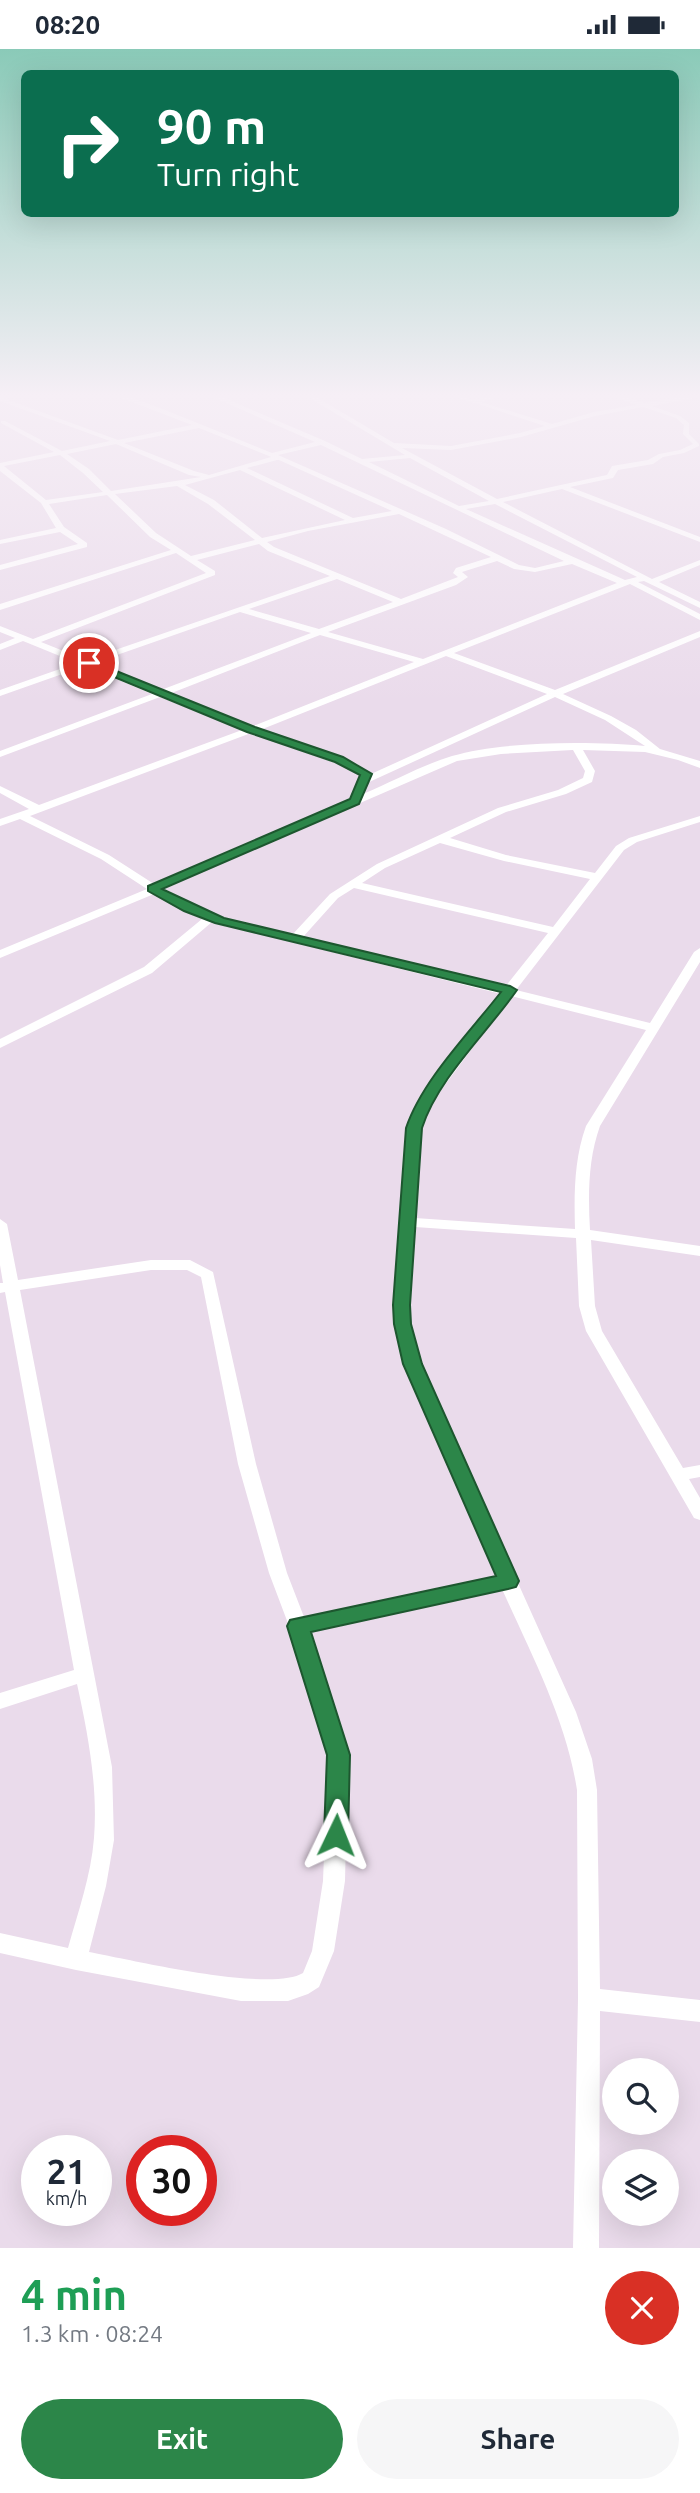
<!DOCTYPE html>
<html lang="en">
<head>
<meta charset="utf-8">
<style>
	body { margin:0; font-family:Ubuntu,sans-serif; background:#f6f6f7; color:#1f2937; height:100vh; display:flex; flex-direction:column; font-size:26px; white-space:nowrap }
	* { box-sizing:border-box; margin:0 }
	p { font-size:23px; color:#747a83 }
	.icon { flex:none; width:38px; height:38px; fill:none; stroke:currentColor; stroke-width:2; stroke-linecap:round; stroke-linejoin:round }
	.map { position:relative; height:2199px; overflow:hidden }
	.sheet { display:flex; flex-direction:column; background:#fff; flex:1 }
	.sheet>* { flex:none }
	.top-card { position:absolute; left:21px; top:21px; width:658px; height:147px; border-radius:10px; box-shadow:0 7px 28px #0002; background:#0b6e4f; color:#fff; overflow:hidden }
	.controls { position:absolute; left:602px; top:2009px; display:grid; gap:14px }
	.controls a { display:grid; place-items:center; width:77px; height:77px; border-radius:50%; background:#fff; box-shadow:0 7px 28px #0002; font-size:35px }
	.speed { position:absolute; left:21px; top:2086px; display:flex; gap:14px; font-size:35px; font-weight:700; text-align:center }
	.speed>* { display:grid; place-content:center; width:91px; height:91px; border-radius:50%; background:#fff; box-shadow:0 7px 28px #0002; line-height:1 }
	.speed small { font-size:18px; font-weight:400 }
	.speed .limit { border:10px solid #d22; background:#fff; color:#111 }
	.pin { position:absolute; display:grid; place-items:center; width:60px; height:60px; color:#fff; margin:-30px; border:4px solid #fff; border-radius:50%; box-shadow:0 2px 7px #0007 }
	.me { position:absolute; width:77px; margin:-38px; rotate:2deg; stroke-linejoin:round; filter:drop-shadow(0 0 5px #0008) }
	.turn { display:flex; align-items:center; gap:24px; height:147px; padding:0 21px; font-size:32px }
	.turn .icon { width:91px; height:91px; stroke-width:2.5 }
	.turn b { display:block; font-size:49px; line-height:60px }
	.round { display:grid; place-items:center; flex:none; width:74px; height:74px; border-radius:37px; background:#f6f6f7 }
	.summary { display:flex; align-items:center; justify-content:space-between; height:119px; padding:0 21px }
	h1 { font-size:42px; font-weight:700; line-height:52px; color:#1e9e55 }
	.primary-button { display:flex; gap:14px; margin-top:auto; padding:14px 21px }
	.primary-button a { flex:1; height:80px; border-radius:42px; background:#2c8649; color:#fff; font-size:28px; font-weight:700; line-height:80px; text-align:center }
	.primary-button a+a { background:#f6f6f7; color:#1f2937 }
	.status { display:flex; justify-content:space-between; align-items:center; height:49px; padding:0 35px; background:#fff; direction:ltr }
	.status svg { height:19px; fill:currentColor }
	.map>svg:first-child { display:block }
	.lines { fill:none; stroke-linecap:round; stroke-linejoin:round }
	.minor { fill:#fff; fill-rule:evenodd }
	.route { fill:#2c8649; stroke:#1d572f; stroke-width:2 }
</style>
</head>
<body>
<div class="status"><b>08:20</b><svg viewBox="0 0 49 12"><path d="M0 12V9h3v3zM5 12V6h3v6zM10 12V3h3v9zM15 12V0h3v12zM26 1h20v11H26zM47 4h2v5h-2z"/></svg></div>
<div class="map">
<svg width="700" height="2199" viewBox="0 0 700 2199">
	<rect width="100%" height="100%" fill="#eadbeb"/>
	<g class="lines">
		<!-- minor -->
		<path class="minor" d="M111 345H121L160 359 272 404 315 393 206 345H215L325 392 362 410 405 406 303 345H311L394 394 451 397 520 384 545 377 447 345C457 345 467 351 477 350 487 349 496 345 507 345L481 353 552 375 594 363 636 356 609 345H619L644 354 700 345V348L652 357 680 367 689 374V385L699 395V397L684 404 663 408 653 415 618 421 613 429 570 438 700 488V493L562 440 503 453 652 530 700 511V516L659 533 700 553V559L644 532 638 533 700 565V571L630 535 454 604 555 641 700 582V588L563 645 611 667 636 681 660 700 700 712V719L678 711 645 703 583 701 595 722 592 733 566 745 506 763 450 789 506 806 595 824 616 797 629 789 700 767V773L637 793 624 801 516 941 650 974 694 903 700 899V913L600 1077C588 1110 588 1147 590 1181L700 1197V1207L591 1191 595 1257 602 1282 683 1419 700 1416V1428L689 1430 700 1449V1471L694 1469 586 1282 579 1257 576 1189 415 1178 410 1256 411 1275 420 1316 576 1663 592 1710 597 1741 600 1940 700 1951V1973L600 1962 599 2199H573L578 1950 577 1741C566 1670 531 1605 502 1540L309 1582 348 1706 345 1832 334 1902 319 1938 308 1945 288 1952H241L76 1921 0 1904V1884L68 1899C78 1863 91 1827 94 1789 98 1738 88 1685 77 1635L0 1660V1644L74 1621 5 1243 0 1244V1234H3L0 1216V1170L7 1175 18 1231 151 1211H190L213 1223 256 1415 287 1524 304 1568 497 1527 404 1316 395 1275 394 1256 407 1079C427 1029 467 987 501 945L212 873 152 924 0 999V990L144 918 202 870 154 845 0 909V901L147 840 101 810 20 770 0 777V770L29 760 0 744V737L39 756 242 681 160 648 0 708V702L152 645 85 617 0 647V641L77 614 23 592 0 601V595L15 589 0 583V577L33 590 206 524 176 504 0 561V555L171 501 150 488 107 446 49 455 64 478 87 494V498L0 521V516L78 495 60 483 0 495V491L56 479 41 454 0 422V414L54 403 1 374V372H5L62 402 110 392 0 352V348L118 391 192 376ZM643 358 676 369 684 376 683 385 693 395 680 401 659 405 648 411 612 417 607 426 602 427 497 450 402 399 451 401 521 388 595 367ZM199 379 269 407 271 408 209 426 194 422 124 394ZM116 395 189 426 201 428 111 442 89 420 67 405ZM321 396 564 512 535 519 519 516 446 480 278 406ZM60 406 83 424 103 443 46 451 4 417ZM410 409 489 452 459 457 369 413ZM277 411H279L392 462 353 469 247 419ZM240 421 345 471 262 489 214 451 185 436ZM177 437 208 455 255 491 191 507 156 484 115 445ZM495 455 637 528 625 531 466 460ZM399 465 491 508 456 519 453 524 458 528 401 550 274 498 267 493 308 482ZM259 495 268 502 330 527 86 611 41 593 215 526V522L197 511ZM497 512 514 520 535 523 572 515 617 534 423 610 328 583 456 536 468 528 462 523ZM337 530 393 553 319 580 249 560ZM240 563 311 584 161 641 94 614ZM320 586 414 613 251 678 169 645ZM446 607 547 645 371 725 357 715 260 681ZM555 648 605 671 645 697C591 692 503 692 452 707 422 716 392 733 363 745L367 734ZM251 684 349 719 360 726 350 750 154 835 109 806 30 767ZM573 701 585 722 583 729 558 741 498 759 377 815 330 845 292 886 214 867 162 840 457 712 501 705ZM440 794 504 812 590 830 553 878 362 834 385 819ZM354 839 548 884 505 938 303 888 338 849ZM511 947 646 981 586 1077C574 1110 574 1146 575 1180L415 1169 421 1079 430 1056ZM151 1221H187L201 1228 238 1415 269 1524 289 1577 328 1706 323 1832 312 1902 303 1924C270 1944 132 1911 89 1903L106 1837 114 1791 112 1718 20 1241Z"/>
	</g>
	<!-- sky -->
	<linearGradient id="sky" x2="0" y2="1"><stop stop-color="#8acab8"/><stop offset="0.53" stop-color="#f6eff6"/><stop offset="1" stop-color="#f6eff6" stop-opacity="0"/></linearGradient>
	<rect width="700" height="653" fill="url(#sky)"/>
	<!-- route -->
	<path class="route" d="M89 611 255 678 343 708 372 725 359 755 162 840 224 869 510 937 517 941C487 984 438 1029 422 1079L410 1256 411 1275 422 1315 519 1532 516 1538 508 1540 311 1583 350 1706 348 1786 344 1793 336 1796 328 1793 324 1786 327 1706 287 1577 290 1571 496 1527 403 1315 394 1275 393 1256 406 1079C422 1031 470 983 501 943L215 874 184 862 148 842V837L350 750 360 726 335 713 247 683 85 616 84 614Z"/>
</svg>
<div class="controls">
<a><svg class="icon" aria-label="search" viewBox="0 0 24 24"><circle cx="10" cy="10" r="6"/><path d="M15 15l6 6"/></svg></a>
<a><svg class="icon" aria-label="layers" viewBox="0 0 24 24"><path d="M12 4l9 5-9 5-9-5zM3 14l9 5 9-5"/></svg></a>
</div>
<div class="speed"><div>21<small>km/h</small></div><div class="limit">30</div></div>
<div class="pin" style="left:89px;top:614px;background:#d93025"><svg class="icon" aria-label="arrive" viewBox="0 0 24 24"><path d="M6 21V4h12l-3 4 3 4H6"/></svg></div>
<svg class="me" style="left:336px;top:1786px" viewBox="-20 -20 40 40"><path d="M0-17L14 15 0 8-14 15z" fill="#2c8649" stroke="#fff" stroke-width="4"/></svg>
<div class="top-card">
<div class="turn"><svg class="icon" aria-label="right" viewBox="0 0 24 24"><path d="M7 20v-9h11M14 6l5 5-5 5"/></svg><div><b>90 m</b>Turn right</div></div>
</div>
</div>
<section class="sheet">
<div class="summary"><div><h1>4 min</h1><p>1.3 km · 08:24</p></div><a class="round" style="background:#d93025;color:#fff"><svg class="icon" aria-label="close" viewBox="0 0 24 24"><path d="M6 6l12 12M18 6L6 18"/></svg></a></div>
<div class="primary-button"><a>Exit</a><a>Share</a></div>
</section>
</body>
</html>
